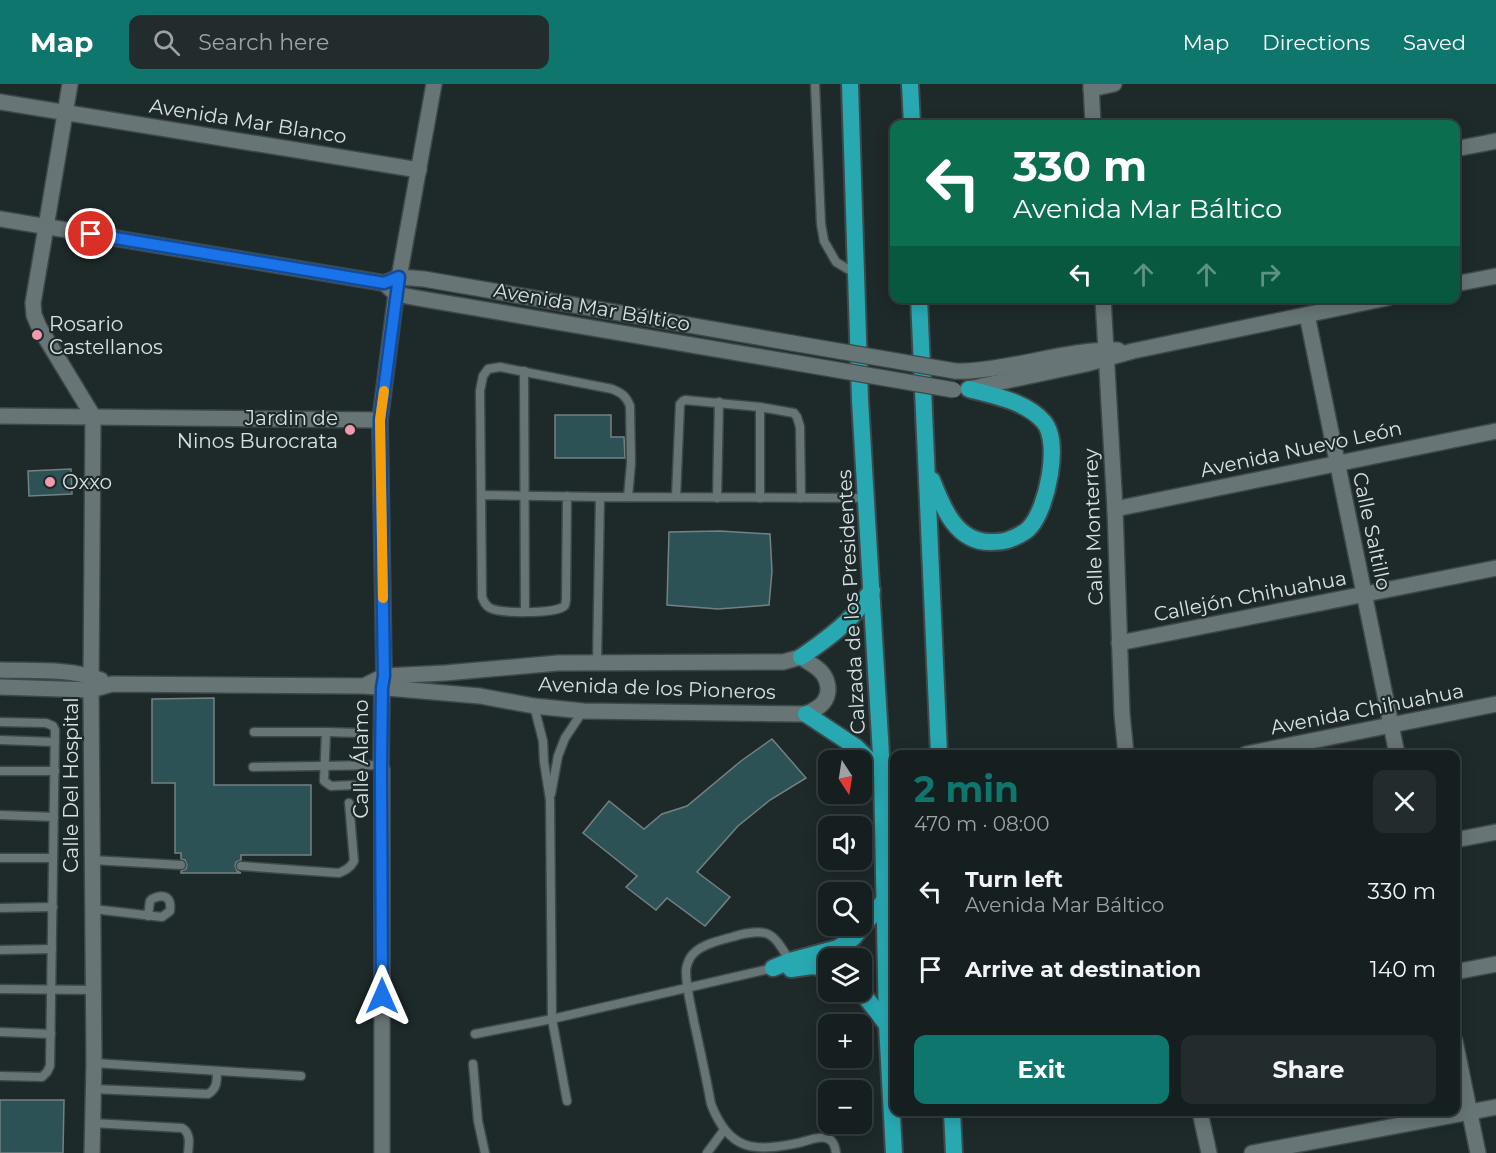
<!DOCTYPE html>
<html lang="en">
<head>
<meta charset="utf-8">
<style>
	body { margin:0; font-family:Montserrat,sans-serif; background:#232c2d; color:#f1f3f6; height:100vh; display:flex; flex-direction:column; font-size:22px; white-space:nowrap }
	* { box-sizing:border-box; margin:0 }
	p { font-size:20px; color:#9ea2a5 }
	.icon { flex:none; width:33px; height:33px; fill:none; stroke:currentColor; stroke-width:2; stroke-linecap:round; stroke-linejoin:round }
	.map { position:relative; flex:1; overflow:hidden }
	.details { position:absolute; left:890px; top:666px; width:570px; height:366px; display:flex; flex-direction:column; background:#161f20; border-radius:12px; box-shadow:0 3px 15px #0003,0 0 0 2px #353d3e }
	.details>* { flex:none }
	.guide { position:absolute; left:890px; top:36px; width:570px; height:183px; border-radius:12px; box-shadow:0 3px 15px #0003,0 0 0 2px #353d3e; background:#0b6e4f; color:#fff; overflow:hidden }
	.needle { width:39px; rotate:168deg }
	.fabs { position:absolute; left:818px; top:666px; display:grid; gap:12px }
	.fabs a { display:grid; place-items:center; width:54px; height:54px; border-radius:12px; background:#161f20; box-shadow:0 3px 15px #0003,0 0 0 2px #353d3e; font-size:30px }
	.pin { position:absolute; display:grid; place-items:center; width:51px; height:51px; color:#fff; margin:-26px; border:3px solid #fff; border-radius:50%; box-shadow:0 2px 6px #0007 }
	.me { position:absolute; width:66px; margin:-33px; rotate:0deg; stroke-linejoin:round; filter:drop-shadow(0 0 4px #0008) }
	.turn { display:flex; align-items:center; gap:21px; height:126px; padding:0 24px; font-size:27px }
	.turn .icon { width:78px; height:78px; stroke-width:2.5 }
	.turn b { display:block; font-size:42px; line-height:51px }
	.lanes { display:flex; align-items:center; height:57px; padding:0 24px; background:#0003; justify-content:center; gap:30px; direction:ltr }
	.lanes .off { opacity:.35 }
	.round { display:grid; place-items:center; flex:none; width:63px; height:63px; border-radius:12px; background:#232c2d }
	.overview { display:flex; align-items:center; justify-content:space-between; height:102px; padding:0 24px }
	h1 { font-size:36px; font-weight:700; line-height:45px; color:#0f766e }
	.primary-button { display:flex; gap:12px; margin-top:auto; padding:12px 24px }
	.primary-button a { flex:1; height:69px; border-radius:12px; background:#0f766e; color:#fff; font-size:24px; font-weight:700; line-height:69px; text-align:center }
	.primary-button a+a { background:#232c2d; color:#f1f3f6 }
	ul { padding:0; list-style:none }
	li { display:flex; align-items:center; gap:18px; height:78px; padding:0 24px }
	li div { flex:1 }
	li b { display:block; font-size:22px }
	li em { font-style:normal }
	header { display:flex; align-items:center; gap:36px; box-sizing:border-box; height:84px; padding:0 30px; background:#0f766e; color:#fff }
	header strong { font-size:28px }
	nav { display:flex; gap:33px; margin-inline-start:auto; font-size:21px }
	.search { width:420px; height:54px; background:#232c2d; display:flex; align-items:center; gap:15px; box-sizing:border-box; padding:0 21px; border-radius:12px; color:#9ea2a5; font-size:22px }
	.map>svg:first-child { display:block }
	.building { fill:#2d5255; stroke:#748183; stroke-width:1.5 }
	.lines { fill:none; stroke-linecap:round; stroke-linejoin:round }
	.service-casing { stroke:#3e4849; stroke-width:11 }
	.minor-casing { stroke:#3e4849; stroke-width:18 }
	.tertiary-casing { stroke:#3e4849; stroke-width:18 }
	.trunk-casing { stroke:#3e4849; stroke-width:20 }
	.service { stroke:#677576; stroke-width:8 }
	.minor { stroke:#677576; stroke-width:15 }
	.tertiary { stroke:#677576; stroke-width:15 }
	.trunk { stroke:#28a9b2; stroke-width:16 }
	.tertiary-bridge-casing { stroke:#3e4849; stroke-width:18; stroke-linecap:butt }
	.tertiary-bridge { stroke:#677576; stroke-width:15 }
	.route-casing { stroke:#114b97; stroke-width:15 }
	.route { stroke:#1a73e8; stroke-width:10 }
	.slow { stroke:#f59e0b; stroke-width:10 }
	.poi-dot { fill:#f29aad; stroke:#1e292a; stroke-width:2 }
	.labels { text-anchor:middle; stroke-width:4.5; stroke-linejoin:round; paint-order:stroke }
	.street-label { font-size:20px; fill:#d9e0e1; stroke:#1e292a }
	.poi-label { font-size:20px; fill:#d9e0e1; stroke:#1e292a; text-anchor:start }
</style>
</head>
<body>
<header>
<strong>Map</strong>
<div class="search"><svg class="icon" aria-label="search" viewBox="0 0 24 24"><circle cx="10" cy="10" r="6"/><path d="M15 15l6 6"/></svg>Search here</div>
<nav><a>Map</a><a>Directions</a><a>Saved</a></nav>
</header>
<div class="map">
<svg width="1496" height="1069" viewBox="0 0 1496 1069">
	<rect width="100%" height="100%" fill="#1e292a"/>
	<!-- building -->
	<g class="building">
		<polygon points="555,331 611,331 611,353 624,353 625,374 555,374"/>
		<polygon points="71,385 72,410 29,412 28,387"/>
		<polygon points="720,447 770,450 772,487 769,521 718,525 667,521 669,448"/>
		<polygon points="214,614 214,701 311,701 311,771 241,771 241,776 236,778 235,782 237,787 241,789 181,789 181,787 186,785 187,781 185,776 181,775 181,769 175,769 175,699 152,699 152,615"/>
		<polygon points="772,655 806,694 770,716 738,742 697,788 730,813 705,842 667,814 656,826 626,803 637,792 583,749 609,717 644,745 662,730 687,722 741,677"/>
		<polygon points="0,1016 64,1016 63,1069 0,1069"/>
	</g>
	<g class="lines">
		<defs>
			<g id="service">
				<polyline points="815,0 821,140 824,157 836,178 856,190"/>
				<polyline points="524,287 525,528"/>
				<polyline points="760,323 760,414"/>
				<path d="M481 411 480 307 483 292 488 285 500 283 612 305C622 309 626 312 630 322L631 379 628 413"/>
				<path d="M567 412 566 516C565 521 566 522 561 524 549 529 502 530 490 524 485 521 484 518 482 513L481 411 600 413"/>
				<polyline points="676,413 680,320 683,317 685,316 760,323 794,329 797,333 800,343 801,414"/>
				<polyline points="717,414 719,318"/>
				<polyline points="597,578 600,413 865,414"/>
				<polyline points="534,622 543,657 544,678 550,716 552,935 567,1017"/>
				<polyline points="0,638 46,639 53,642 55,646 50,982 47,988 42,993 0,992"/>
				<polyline points="254,648 326,648 324,697 331,702 354,701"/>
				<polyline points="326,648 360,649"/>
				<polyline points="0,656 55,658"/>
				<polyline points="253,683 381,681"/>
				<polyline points="0,687 55,687"/>
				<polyline points="551,710 558,672 565,654 583,627"/>
				<polyline points="0,731 54,733"/>
				<polyline points="0,774 53,774"/>
				<polyline points="92,776 181,781"/>
				<path d="M241 782 339 789C346 786 350 784 354 777L349 719"/>
				<polyline points="0,824 53,823"/>
				<path d="M93 825 162 833 170 827C172 813 164 809 152 815L150 817 148 832"/>
				<polyline points="0,866 52,865"/>
				<path d="M790 877C774 852 772 843 739 851 724 856 699 859 690 874 688 878 686 883 686 887 686 904 691 921 694 938 700 965 706 993 711 1020 729 1067 754 1068 798 1059 807 1057 818 1052 826 1054 834 1056 835 1063 836 1069"/>
				<polyline points="0,905 93,906"/>
				<polyline points="0,948 51,950"/>
				<polyline points="475,950 552,935 773,884"/>
				<polyline points="94,979 301,992"/>
				<polyline points="473,980 478,1037 485,1069"/>
				<path d="M93 1005 208 1010C217 1005 217 997 217 987"/>
				<path d="M92 1039 182 1044C191 1049 189 1060 188 1069"/>
				<polyline points="707,1069 724,1046"/>
			</g>
			<g id="minor">
				<polyline points="1091,0 1093,40"/>
				<polyline points="1091,5 1114,0"/>
				<polyline points="0,18 419,86"/>
				<polyline points="1455,65 1496,57"/>
				<polyline points="46,143 70,0"/>
				<polyline points="1103,214 1115,425 1122,630 1126,670"/>
				<polyline points="1307,231 1397,670"/>
				<polyline points="0,332 380,336"/>
				<polyline points="1115,425 1496,347"/>
				<polyline points="1119,559 1496,484"/>
				<polyline points="1246,670 1496,620"/>
				<polyline points="1455,756 1496,748"/>
				<polyline points="1455,888 1496,880"/>
				<polyline points="1455,957 1478,1069"/>
				<polyline points="1200,1028 1209,1069"/>
				<polyline points="382,1069 382,686 381,681 382,604 384,592 380,336 396,210 434,0"/>
				<polyline points="1252,1069 1496,1023"/>
			</g>
			<g id="tertiary">
				<polyline points="0,135 384,199 399,193 424,195 792,259"/>
				<polyline points="46,143 33,219 34,231 39,243 93,332 91,606 94,979 92,1069"/>
				<polyline points="384,199 396,210 417,214 797,279"/>
				<polyline points="1455,200 1496,192"/>
				<path d="M955 287C972 288 989 285 1006 282 1043 276 1081 265 1118 266"/>
				<polyline points="968,305 1086,280 1133,267 1387,214"/>
				<path d="M0 586C33 587 70 584 101 596"/>
				<path d="M0 603 91 606 112 600 364 602 480 612 534 622 583 627 806 630C812 627 819 624 823 619 832 608 828 592 817 584 812 580 806 577 801 573L783 578 558 579 445 589 384 592 364 602"/>
			</g>
			<g id="trunk">
				<polyline points="850,0 860,316 882,688 887,941 894,1069"/>
				<polyline points="910,0 912,40"/>
				<polyline points="919,214 939,670"/>
				<path d="M932 396C943 424 956 458 990 458 997 458 1002 458 1008 456 1016 453 1026 449 1031 442 1047 423 1061 359 1044 338 1026 317 994 312 969 305"/>
				<path d="M801 573C820 560 840 546 855 529 861 521 866 513 872 506"/>
				<polyline points="806,630 856,663 882,688"/>
				<polyline points="773,884 790,877 838,864 853,854 884,817"/>
				<polyline points="791,885 812,882 828,885"/>
				<polyline points="861,907 887,941"/>
				<polyline points="952,1028 954,1069"/>
			</g>
		</defs>
		<!-- service casing -->
		<use href="#service" class="service-casing"/>
		<!-- minor casing -->
		<use href="#minor" class="minor-casing"/>
		<!-- tertiary casing -->
		<use href="#tertiary" class="tertiary-casing"/>
		<!-- trunk casing -->
		<use href="#trunk" class="trunk-casing"/>
		<!-- service -->
		<use href="#service" class="service"/>
		<!-- minor -->
		<use href="#minor" class="minor"/>
		<!-- tertiary -->
		<use href="#tertiary" class="tertiary"/>
		<!-- trunk -->
		<use href="#trunk" class="trunk"/>
		<defs>
			<g id="tertiary-bridge">
				<polyline points="792,259 955,287"/>
				<polyline points="797,279 954,306"/>
			</g>
		</defs>
		<!-- tertiary-bridge casing -->
		<use href="#tertiary-bridge" class="tertiary-bridge-casing"/>
		<!-- tertiary-bridge -->
		<use href="#tertiary-bridge" class="tertiary-bridge"/>
	</g>
	<g class="lines">
		<defs>
			<polyline id="route" points="91,150 384,199 399,193 380,336 384,592 382,604 381,681 382,912"/>
		</defs>
		<!-- route casing -->
		<use href="#route" class="route-casing"/>
		<!-- route -->
		<use href="#route" class="route"/>
		<!-- slow -->
		<polyline class="slow" points="383,514 380,336 384,307"/>
	</g>
	<!-- markers -->
	<g class="poi-dot">
		<circle cx="37" cy="251" r="6"/>
		<circle cx="350" cy="346" r="6"/>
		<circle cx="50" cy="398" r="6"/>
	</g>
	<g class="labels">
		<!-- street labels -->
		<g class="street-label">
			<text transform="translate(248 37) rotate(9)" y="7">Avenida Mar Blanco</text>
			<text transform="translate(592 223) rotate(10)" y="7">Avenida Mar Báltico</text>
			<text transform="translate(1301 365) rotate(-12)" y="7">Avenida Nuevo León</text>
			<text transform="translate(1093 443) rotate(-92)" y="7">Calle Monterrey</text>
			<text transform="translate(1372 447) rotate(78)" y="7">Calle Saltillo</text>
			<text transform="translate(1250 512) rotate(-11)" y="7">Callejón Chihuahua</text>
			<text transform="translate(851 518) rotate(-93)" y="7">Calzada de los Presidentes</text>
			<text transform="translate(657 604) rotate(2)" y="7">Avenida de los Pioneros</text>
			<text transform="translate(1367 625) rotate(-11)" y="7">Avenida Chihuahua</text>
			<text transform="translate(361 675) rotate(-90)" y="7">Calle Álamo</text>
			<text transform="translate(71 701) rotate(-90)" y="7">Calle Del Hospital</text>
		</g>
		<!-- poi labels -->
		<g class="poi-label">
			<text x="49" y="247">Rosario<tspan x="49" dy="23">Castellanos</tspan></text>
			<text x="338" y="341" text-anchor="end">Jardin de<tspan x="338" dy="23">Ninos Burocrata</tspan></text>
			<text x="62" y="405">Oxxo</text>
		</g>
	</g>
</svg>
<div class="fabs">
<a><svg class="needle" viewBox="-14 -14 28 28"><path d="M0-13l5 13h-10z" fill="#e53935"/><path d="M0 13l5-13h-10z" fill="#9ea2a5"/></svg></a>
<a><svg class="icon" aria-label="sound" viewBox="0 0 24 24"><path d="M4 9h4l5-4v14l-5-4H4zM17 9q2 3 0 6"/></svg></a>
<a><svg class="icon" aria-label="search" viewBox="0 0 24 24"><circle cx="10" cy="10" r="6"/><path d="M15 15l6 6"/></svg></a>
<a><svg class="icon" aria-label="layers" viewBox="0 0 24 24"><path d="M12 4l9 5-9 5-9-5zM3 14l9 5 9-5"/></svg></a>
<a>+</a>
<a>−</a>
</div>
<div class="pin" style="left:91px;top:150px;background:#d93025"><svg class="icon" aria-label="arrive" viewBox="0 0 24 24"><path d="M6 21V4h12l-3 4 3 4H6"/></svg></div>
<svg class="me" style="left:382px;top:912px" viewBox="-20 -20 40 40"><path d="M0-17L14 15 0 8-14 15z" fill="#1a73e8" stroke="#fff" stroke-width="4"/></svg>
<div class="guide">
<div class="turn"><svg class="icon" aria-label="left" viewBox="0 0 24 24"><path d="M17 20v-9H6M10 6l-5 5 5 5"/></svg><div><b>330 m</b>Avenida Mar Báltico</div></div>
<div class="lanes"><svg class="icon" aria-label="left" viewBox="0 0 24 24"><path d="M17 20v-9H6M10 6l-5 5 5 5"/></svg><svg class="icon off" aria-label="ahead" viewBox="0 0 24 24"><path d="M12 20V5M6 11l6-6 6 6"/></svg><svg class="icon off" aria-label="ahead" viewBox="0 0 24 24"><path d="M12 20V5M6 11l6-6 6 6"/></svg><svg class="icon off" aria-label="right" viewBox="0 0 24 24"><path d="M7 20v-9h11M14 6l5 5-5 5"/></svg></div>
</div>
<section class="details">
<div class="overview"><div><h1>2 min</h1><p>470 m · 08:00</p></div><a class="round"><svg class="icon" aria-label="close" viewBox="0 0 24 24"><path d="M6 6l12 12M18 6L6 18"/></svg></a></div>
<ul>
<li><svg class="icon" aria-label="left" viewBox="0 0 24 24"><path d="M17 20v-9H6M10 6l-5 5 5 5"/></svg><div><b>Turn left</b><p>Avenida Mar Báltico</p></div><em>330 m</em></li>
<li><svg class="icon" aria-label="arrive" viewBox="0 0 24 24"><path d="M6 21V4h12l-3 4 3 4H6"/></svg><div><b>Arrive at destination</b></div><em>140 m</em></li>
</ul>
<div class="primary-button"><a>Exit</a><a>Share</a></div>
</section>
</div>
</body>
</html>
